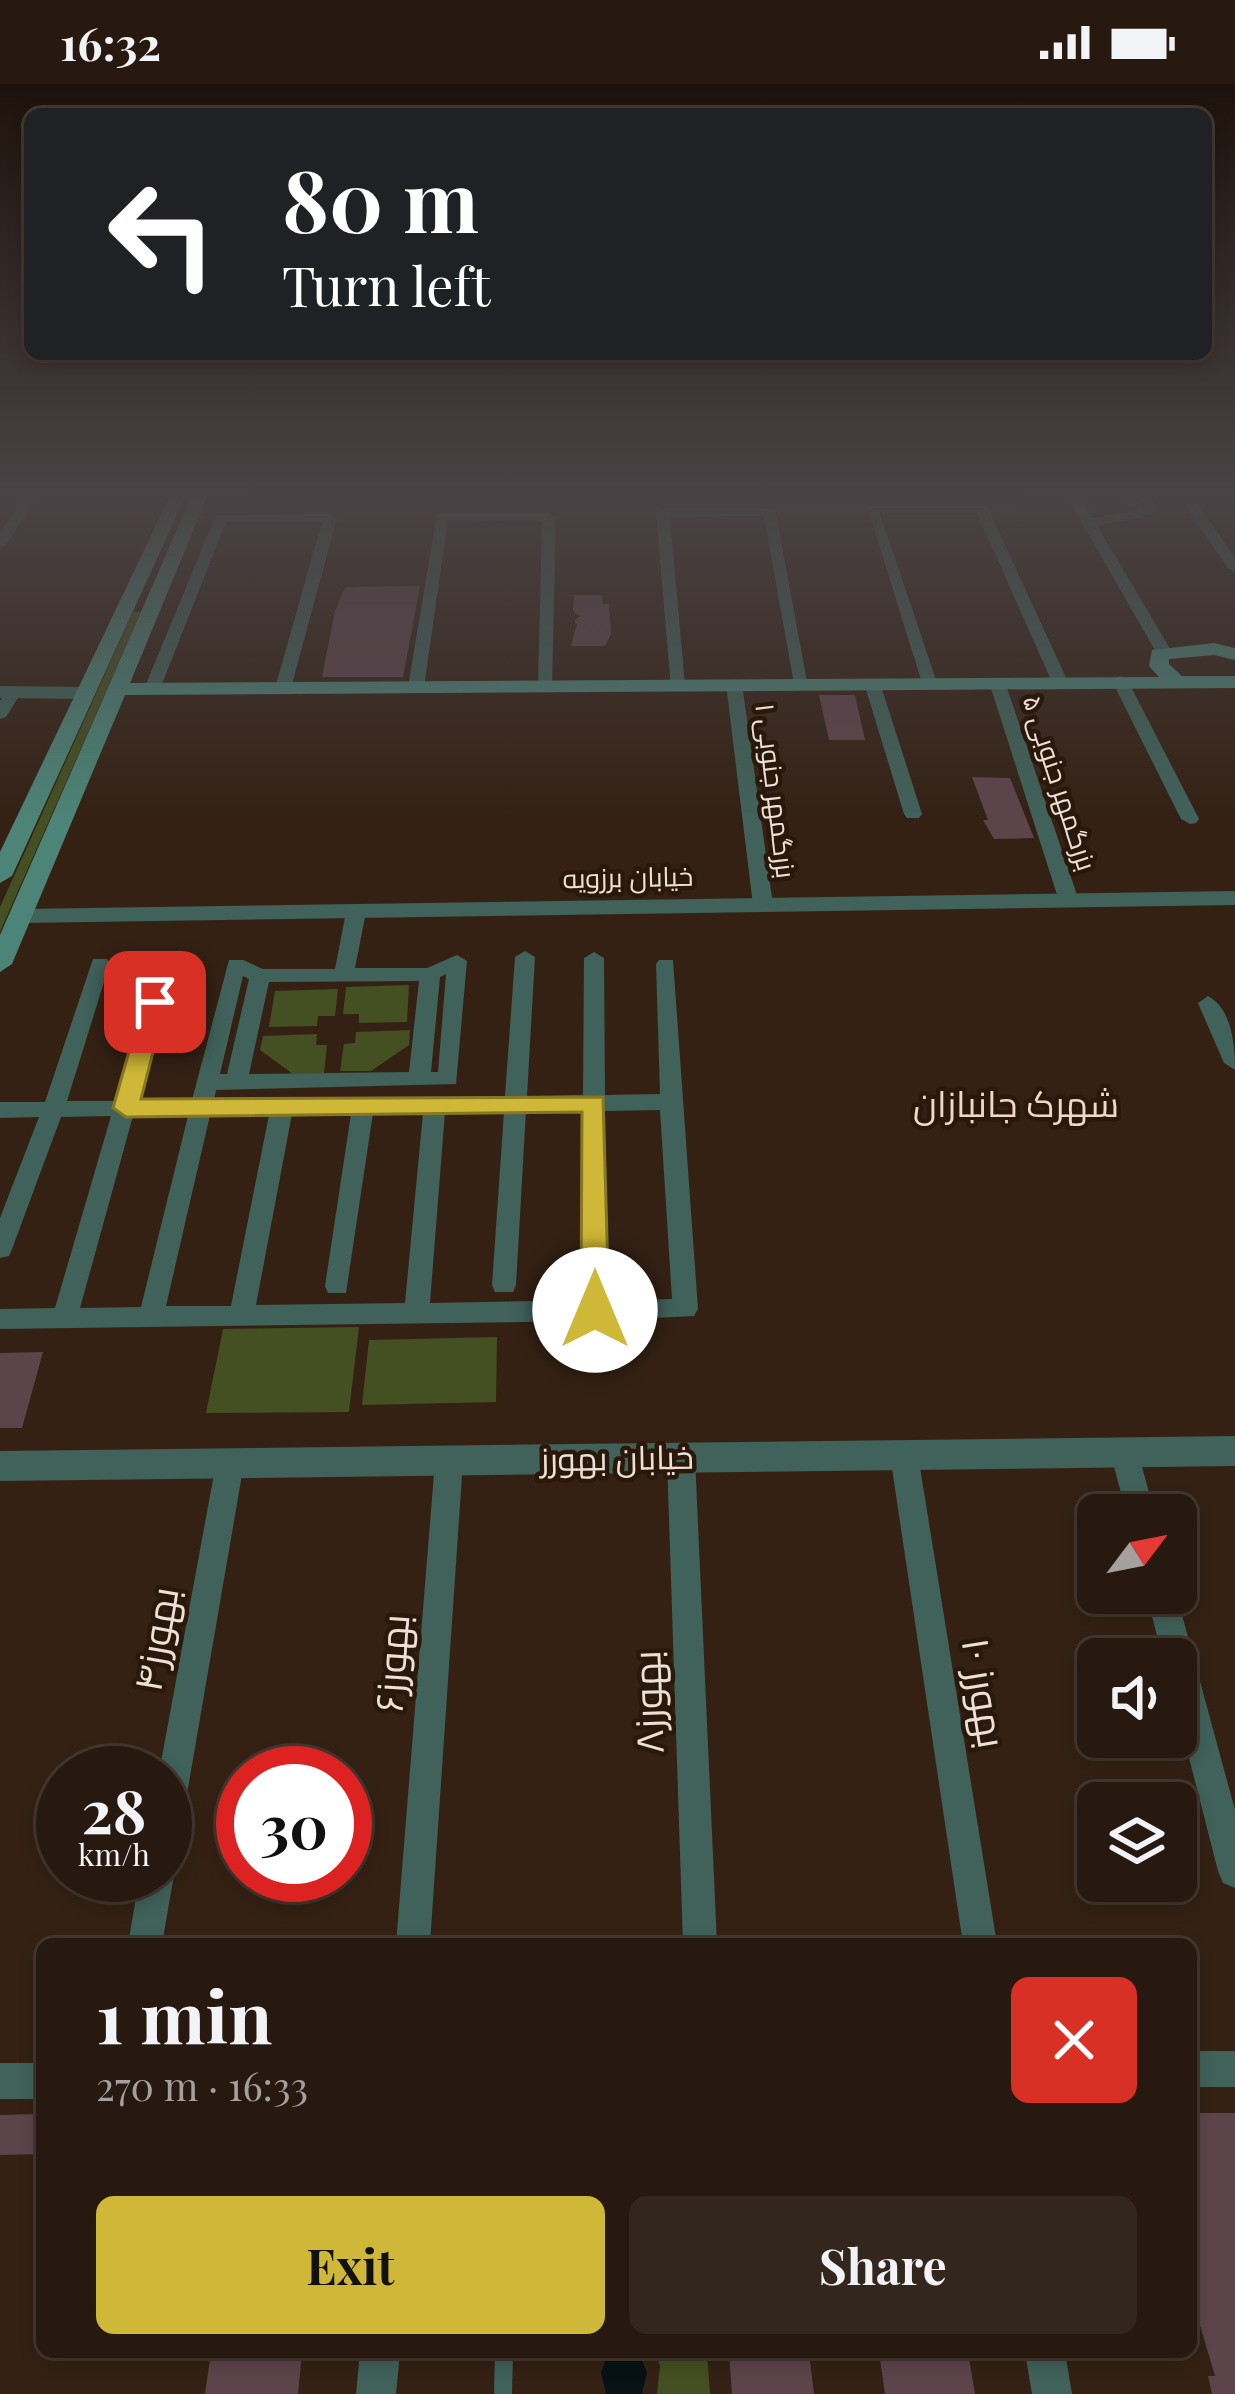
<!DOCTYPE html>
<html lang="en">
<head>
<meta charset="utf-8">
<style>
	body { margin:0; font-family:"Playfair Display",Cairo,serif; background:#33261d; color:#f1f3f6; height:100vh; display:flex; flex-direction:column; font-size:45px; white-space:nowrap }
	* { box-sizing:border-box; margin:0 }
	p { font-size:39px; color:#a4a09e }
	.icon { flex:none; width:66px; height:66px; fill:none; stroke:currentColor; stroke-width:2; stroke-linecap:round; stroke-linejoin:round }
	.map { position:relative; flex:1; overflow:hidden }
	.details { position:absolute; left:36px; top:1854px; width:1161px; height:420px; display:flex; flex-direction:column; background:#27190f; border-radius:18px; box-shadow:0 6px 18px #0003,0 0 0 3px #43382f }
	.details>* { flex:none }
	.banner { position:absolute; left:24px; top:24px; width:1188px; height:252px; border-radius:18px; box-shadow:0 6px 18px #0003,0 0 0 3px #43382f; background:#202124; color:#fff; overflow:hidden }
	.needle { width:78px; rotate:58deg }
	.controls { position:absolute; left:1077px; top:1410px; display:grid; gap:24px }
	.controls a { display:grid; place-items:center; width:120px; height:120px; border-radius:18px; background:#27190f; box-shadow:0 6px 18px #0003,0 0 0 3px #43382f; font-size:60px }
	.speed { position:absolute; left:36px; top:1662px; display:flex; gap:24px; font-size:60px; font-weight:700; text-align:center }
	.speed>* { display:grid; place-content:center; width:156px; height:156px; border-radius:50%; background:#27190f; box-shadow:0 6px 18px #0003,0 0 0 3px #43382f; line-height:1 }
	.speed small { font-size:30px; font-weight:400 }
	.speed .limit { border:18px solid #d22; background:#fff; color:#111 }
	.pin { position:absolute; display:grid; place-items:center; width:102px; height:102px; color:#fff; margin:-51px; border-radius:24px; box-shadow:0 6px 18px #0006 }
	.me { position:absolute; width:132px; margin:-66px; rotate:0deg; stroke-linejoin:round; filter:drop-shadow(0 0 9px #0008) }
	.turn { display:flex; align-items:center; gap:42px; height:252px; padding:0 60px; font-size:54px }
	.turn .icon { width:156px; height:156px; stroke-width:2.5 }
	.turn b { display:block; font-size:84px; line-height:102px }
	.round { display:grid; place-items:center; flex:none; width:126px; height:126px; border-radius:18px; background:#33261d }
	.headline { display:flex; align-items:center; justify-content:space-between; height:204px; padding:0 60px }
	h1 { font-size:72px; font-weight:700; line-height:90px }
	.cta { display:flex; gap:24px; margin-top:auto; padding:24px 60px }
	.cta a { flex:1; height:138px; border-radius:18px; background:#cfb837; color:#111; font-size:48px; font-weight:700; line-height:138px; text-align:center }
	.cta a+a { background:#33261d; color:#f1f3f6 }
	.status { display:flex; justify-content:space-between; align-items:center; height:84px; padding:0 60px; background:#27190f; direction:ltr }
	.status svg { height:33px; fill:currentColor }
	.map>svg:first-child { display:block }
	.green { fill:#444f22 }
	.water { fill:#061214 }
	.building { fill:#5d444b }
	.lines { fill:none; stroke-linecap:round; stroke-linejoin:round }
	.service-far1 { stroke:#40625a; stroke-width:8 }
	.service { stroke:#40625a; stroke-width:18 }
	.minor { fill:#40625a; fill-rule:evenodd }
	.tertiary { fill:#40625a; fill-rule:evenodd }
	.secondary { fill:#4c8477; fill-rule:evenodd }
	.route { fill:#cfb837; stroke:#877824; stroke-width:3 }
	.labels { text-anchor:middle; stroke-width:9; stroke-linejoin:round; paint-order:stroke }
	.far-street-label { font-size:27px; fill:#ede0d7; stroke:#2a180b }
	.street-label { font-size:33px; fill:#ede0d7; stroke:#2a180b }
	.neighbourhood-label { font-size:36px; fill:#f1d7c6; stroke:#2a180b }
	.near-street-label { font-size:39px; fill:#ede0d7; stroke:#2a180b }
</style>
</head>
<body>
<div class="status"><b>16:32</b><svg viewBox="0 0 49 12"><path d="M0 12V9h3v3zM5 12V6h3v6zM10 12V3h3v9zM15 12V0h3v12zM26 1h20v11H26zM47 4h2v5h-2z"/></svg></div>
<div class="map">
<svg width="1235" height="2310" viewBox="0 0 1235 2310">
	<rect width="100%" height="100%" fill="#342114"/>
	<!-- green -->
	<g class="green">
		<polygon points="133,528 141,528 0,848 0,823"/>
		<polygon points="409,901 407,938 359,939 359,930 343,930 346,903"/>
		<polygon points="338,905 335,932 318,932 317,942 269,943 275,907"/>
		<polygon points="410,946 409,961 371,987 340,987 344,960 355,959 356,948"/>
		<polygon points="317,950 316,961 327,961 324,989 293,990 260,966 263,952"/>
		<polygon points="359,1243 349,1328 206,1329 223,1245"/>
		<polygon points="497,1253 496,1318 362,1321 369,1256"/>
		<polygon points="655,2268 707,2268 710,2310 657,2310 660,2282"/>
	</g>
	<!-- water -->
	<polygon class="water" points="609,2268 639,2270 647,2288 642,2310 606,2310 601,2288"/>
	<!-- building -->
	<g class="building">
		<polygon points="420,502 403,593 322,593 335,527 345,503"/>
		<polygon points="574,511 602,511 603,520 609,520 611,550 605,562 571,562 577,540 574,537 580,532 573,527"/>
		<polygon points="819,611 855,611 865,656 829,656"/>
		<polygon points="972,693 1010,694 1034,754 994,755 983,736 988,736"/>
		<polygon points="43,1268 22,1344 0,1344 0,1269"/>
		<polygon points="1191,2029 1235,2029 1235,2310 1212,2310 1208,2292 1215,2292 1191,2211"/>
		<polygon points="42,2030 42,2070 0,2071 0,2031"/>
		<polygon points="211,2268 302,2268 298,2310 205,2310"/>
		<polygon points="729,2268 809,2268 814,2310 732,2310"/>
		<polygon points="879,2268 968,2268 975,2310 885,2310"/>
	</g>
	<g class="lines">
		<!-- service-far1 -->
		<g class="service-far1">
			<polyline points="1131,412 1145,415 1153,425 1135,431"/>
			<polyline points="1088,439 1134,431 1139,424 1123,411"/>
		</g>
		<!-- service -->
		<polyline class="service" points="503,2310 504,2268"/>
		<!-- minor -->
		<g class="minor">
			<polygon points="25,411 38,411 5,462 0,463 0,449"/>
			<polygon points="1066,411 1079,411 1172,568 1169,571 1156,568"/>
			<polygon points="1188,420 1198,420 1235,474 1235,488 1228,484 1186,423"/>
			<polygon points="867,422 987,422 1068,598 1066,601 1052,598 977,429 880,429 937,599 923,602"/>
			<polygon points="663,425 775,425 808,603 794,600 764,432 670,433 685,601 671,604 656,429"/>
			<polygon points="437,429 549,429 556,433 552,605 538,602 542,437 448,436 424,603 416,608 408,603"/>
			<polygon points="216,431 330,430 337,434 291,604 283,609 275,604 322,438 226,438 160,605 146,608 144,605"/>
			<polygon points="1120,592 1128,597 1199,735 1196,739 1190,740 1181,735 1112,597"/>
			<polygon points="734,595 742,600 773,821 763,827 753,821 726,600"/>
			<polygon points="991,595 1005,598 1079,817 1076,821 1062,821 1059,817 989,598"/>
			<polygon points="866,596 880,599 922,730 919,734 907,734 904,730 864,599"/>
			<polygon points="7,606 21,609 6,633 0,635 0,617"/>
			<path d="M356 822 366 828 355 884H427L457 871 467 877 456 1000 216 1006 214 1016 505 1012 515 873 525 867 535 873 527 1012 583 1011 584 874 594 868 604 874 605 1011 660 1010 656 880 659 876H673L698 1225 694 1232 595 1237 0 1245V1225L55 1224 111 1032 61 1033 12 1165 9 1172 0 1174V1134L39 1033 0 1034V1018H45L93 875H107L110 879 67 1017H115L154 882 164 876 174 882 137 1017 192 1016 229 876H243L263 885H335L346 828ZM446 890 438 988H431L440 893ZM243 892 249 895 227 990H220ZM419 897 409 988 249 990 269 898ZM660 1026 672 1215 607 1216 605 1027ZM526 1027H583V1216L430 1219 445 1028H504L492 1201 495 1208H513L516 1201ZM373 1029H423L405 1219 256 1221 292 1030H351L325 1202 328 1209H346ZM210 1031H269L231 1222H166ZM133 1032H188L141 1223 80 1224Z"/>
			<path d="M1208 912C1232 925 1235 961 1235 986L1224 979 1198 919Z"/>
			<polygon points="1124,1356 1134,1360 1138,1368 1155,1431 1127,1431 1110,1368 1114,1360"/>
			<polygon points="904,1359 914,1363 918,1371 997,1860 963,1860 890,1371 894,1363"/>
			<polygon points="681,1362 691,1366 695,1374 717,1860 683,1860 667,1374 671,1366"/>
			<polygon points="449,1365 459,1369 463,1377 430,1860 396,1860 435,1377 439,1369"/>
			<polygon points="230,1367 240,1371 244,1379 181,1745 177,1757 165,1761 165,1689 159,1689 216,1379 220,1371"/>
			<polygon points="1146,1509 1176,1509 1235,1726 1235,1804 1223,1799 1218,1787 1176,1623 1176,1575 1163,1575"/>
			<polygon points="165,1778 174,1791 162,1860 128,1860 140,1791 165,1791"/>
			<rect x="1191" y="1967" width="44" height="36"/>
			<rect x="0" y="1979" width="42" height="36"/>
			<polygon points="360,2268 400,2268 396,2310 356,2310"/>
			<polygon points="1025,2268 1065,2268 1072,2310 1032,2310"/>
		</g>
		<!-- tertiary -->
		<g class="tertiary">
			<polygon points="0,602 85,603 95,609 85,615 0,614"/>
			<polygon points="1235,807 1235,821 21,839 9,832 21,825"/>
			<polygon points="1235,1352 1235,1382 0,1397 0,1367"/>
		</g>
		<!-- secondary -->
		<g class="secondary">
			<polygon points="186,411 12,792 0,799 0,768 170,412"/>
			<polygon points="192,411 208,411 130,599 1159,593 1149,582 1152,566 1214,559 1235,564 1235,576 1214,571 1169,575 1169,580 1182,592 1235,592 1235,604 125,611 12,880 0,888 0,851"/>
		</g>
	</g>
	<!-- sky -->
	<linearGradient id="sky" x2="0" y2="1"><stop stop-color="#1d120b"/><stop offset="0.56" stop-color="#4a4345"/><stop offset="1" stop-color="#4a4345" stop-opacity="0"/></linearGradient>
	<rect width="1235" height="735" fill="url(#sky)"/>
	<!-- route -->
	<polygon class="route" points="155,910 166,918 141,1015 603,1013 609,1226 605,1234 585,1234 581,1226 582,1028 126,1033 113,1024 143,918"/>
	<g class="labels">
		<!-- far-street labels -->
		<g class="far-street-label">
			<text transform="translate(1059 699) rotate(72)" y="9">بزرگمهر جنوبی ۵</text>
			<text transform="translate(775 707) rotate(83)" y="9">بزرگمهر جنوبی ۱</text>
			<text transform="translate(628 794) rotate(-1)" y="9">خیابان برزویه</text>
		</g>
		<!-- street labels -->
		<g class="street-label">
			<text transform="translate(617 1374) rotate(-1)" y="12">خیابان بهورز</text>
		</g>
		<!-- neighbourhood labels -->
		<g class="neighbourhood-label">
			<text x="1016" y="1033">شهرک جانبازان</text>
		</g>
		<!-- near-street labels -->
		<g class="near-street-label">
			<text transform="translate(156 1555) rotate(-80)" y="14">بهورز۴</text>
			<text transform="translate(392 1579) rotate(-86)" y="14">بهورز۶</text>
			<text transform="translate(984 1609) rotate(81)" y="14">بهورز ۱۰</text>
			<text transform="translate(648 1618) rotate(-92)" y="14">بهورز۸</text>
		</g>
	</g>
</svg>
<div class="controls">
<a><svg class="needle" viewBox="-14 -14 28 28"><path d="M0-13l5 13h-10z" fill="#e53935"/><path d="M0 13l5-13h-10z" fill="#a4a09e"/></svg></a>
<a><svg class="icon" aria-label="sound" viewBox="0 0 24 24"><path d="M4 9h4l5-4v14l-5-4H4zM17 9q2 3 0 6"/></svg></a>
<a><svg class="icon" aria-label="layers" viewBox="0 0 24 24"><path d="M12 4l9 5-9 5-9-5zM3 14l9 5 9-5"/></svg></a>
</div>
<div class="speed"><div>28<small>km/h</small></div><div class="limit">30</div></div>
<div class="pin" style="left:155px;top:918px;background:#d93025"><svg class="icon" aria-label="arrive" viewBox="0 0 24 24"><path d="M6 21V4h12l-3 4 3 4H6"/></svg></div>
<svg class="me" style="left:595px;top:1226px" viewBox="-20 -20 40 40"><circle r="19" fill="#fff"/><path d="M0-13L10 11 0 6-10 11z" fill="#cfb837"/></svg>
<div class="banner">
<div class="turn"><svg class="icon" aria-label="left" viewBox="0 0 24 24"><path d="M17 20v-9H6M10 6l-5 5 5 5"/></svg><div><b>80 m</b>Turn left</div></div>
</div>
<section class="details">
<div class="headline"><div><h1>1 min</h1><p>270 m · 16:33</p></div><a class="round" style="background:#d93025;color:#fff"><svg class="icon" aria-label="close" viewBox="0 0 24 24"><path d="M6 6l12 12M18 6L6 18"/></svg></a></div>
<div class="cta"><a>Exit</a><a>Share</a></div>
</section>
</div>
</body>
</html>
